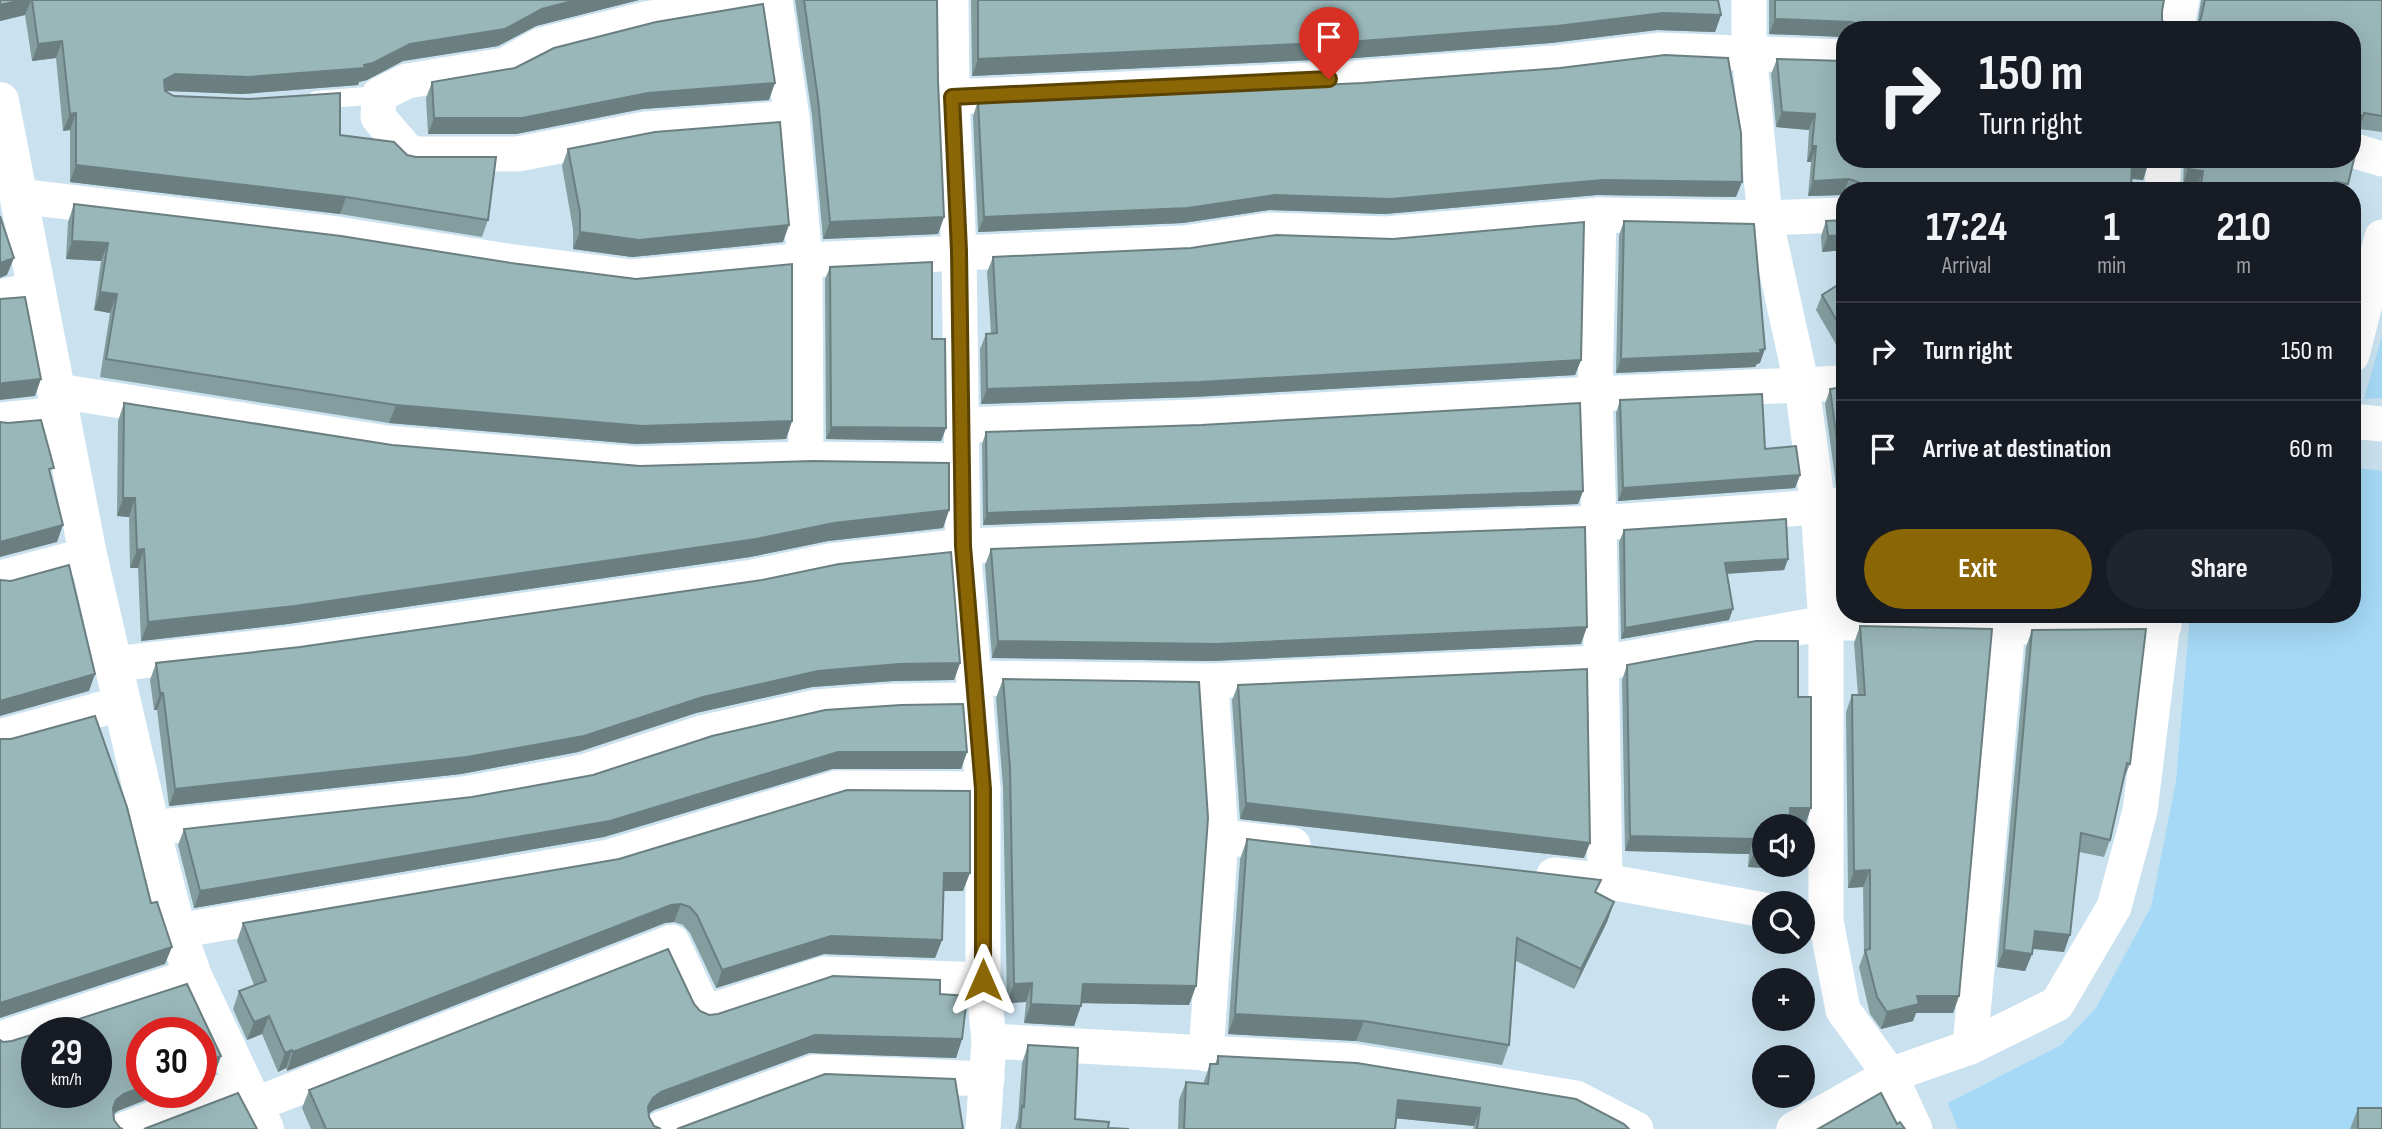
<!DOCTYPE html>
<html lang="en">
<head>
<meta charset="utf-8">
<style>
	body { margin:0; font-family:"Sofia Sans Condensed",sans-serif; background:#20242c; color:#f1f3f6; height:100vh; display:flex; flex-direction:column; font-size:26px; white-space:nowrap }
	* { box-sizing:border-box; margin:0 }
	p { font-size:23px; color:#9ea1a6 }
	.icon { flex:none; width:38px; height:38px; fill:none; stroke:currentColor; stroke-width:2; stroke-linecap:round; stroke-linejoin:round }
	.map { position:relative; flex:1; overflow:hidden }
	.details { position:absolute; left:1836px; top:182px; width:525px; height:441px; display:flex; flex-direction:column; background:#171b24; border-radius:28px; box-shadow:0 7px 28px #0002 }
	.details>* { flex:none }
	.banner { position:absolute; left:1836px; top:21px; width:525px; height:147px; border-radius:28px; box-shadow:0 7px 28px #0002; background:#171b24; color:#f1f3f6; overflow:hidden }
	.buttons { position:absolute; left:1752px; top:814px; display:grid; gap:14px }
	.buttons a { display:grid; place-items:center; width:63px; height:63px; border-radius:50%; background:#171b24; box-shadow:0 7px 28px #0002; font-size:35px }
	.speed { position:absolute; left:21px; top:1017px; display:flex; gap:14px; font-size:35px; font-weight:700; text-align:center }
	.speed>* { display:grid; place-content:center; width:91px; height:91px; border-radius:50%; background:#171b24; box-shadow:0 7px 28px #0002; line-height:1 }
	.speed small { font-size:18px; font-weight:400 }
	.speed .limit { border:10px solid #d22; background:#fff; color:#111 }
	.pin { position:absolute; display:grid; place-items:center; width:60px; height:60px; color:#fff; margin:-72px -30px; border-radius:50% 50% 50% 0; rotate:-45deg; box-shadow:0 0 7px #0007 }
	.pin .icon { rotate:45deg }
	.me { position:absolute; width:77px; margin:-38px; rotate:0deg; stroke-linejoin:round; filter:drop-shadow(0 0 5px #0008) }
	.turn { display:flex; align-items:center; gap:24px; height:147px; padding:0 28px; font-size:32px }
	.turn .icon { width:91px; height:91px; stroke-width:2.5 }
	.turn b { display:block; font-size:49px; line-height:60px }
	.eta { display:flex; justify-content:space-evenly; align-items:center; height:119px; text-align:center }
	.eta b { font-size:42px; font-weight:700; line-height:49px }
	.action { display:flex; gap:14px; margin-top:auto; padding:14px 28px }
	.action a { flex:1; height:80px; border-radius:42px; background:#8b6605; color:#fff; font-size:28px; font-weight:700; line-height:80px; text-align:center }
	.action a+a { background:#20242c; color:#f1f3f6 }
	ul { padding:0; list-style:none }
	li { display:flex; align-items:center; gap:21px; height:98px; padding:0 28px; border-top:2px solid #363941 }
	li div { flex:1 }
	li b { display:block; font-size:26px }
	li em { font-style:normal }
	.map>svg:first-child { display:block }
	.green { fill:#a5d9f5 }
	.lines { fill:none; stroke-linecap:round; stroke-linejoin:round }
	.service { stroke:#fff; stroke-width:18 }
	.minor { stroke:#fff; stroke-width:35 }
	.tertiary { stroke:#fff; stroke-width:38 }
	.wall { fill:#849d9e }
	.shaded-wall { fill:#6b7f81 }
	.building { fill:#99b6b8; stroke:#6b7f81; stroke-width:2 }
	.route-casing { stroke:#5a4203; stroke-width:18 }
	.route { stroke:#8b6605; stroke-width:12 }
</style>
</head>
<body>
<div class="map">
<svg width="2382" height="1129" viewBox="0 0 2382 1129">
	<rect width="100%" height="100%" fill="#cae2f0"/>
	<!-- green -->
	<g class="green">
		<polygon points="2382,336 2382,398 2364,399"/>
		<polygon points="2352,467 2382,471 2382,1129 1958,1129 1948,1103 2061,1045 2096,1008 2151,907 2176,781 2190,614 2352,614"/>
	</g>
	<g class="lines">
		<!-- service -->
		<polyline class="service" points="316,100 379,95"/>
		<!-- minor -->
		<g class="minor">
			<polyline points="755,0 646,19 541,45 505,65 407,81 379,95 378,117 410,154 518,154 646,129 792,118"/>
			<polyline points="775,0 792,118 805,260 806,459"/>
			<polyline points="951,0 952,97 959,251 963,546 983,789 983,980 989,1041 983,1129"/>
			<polyline points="1749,0 1749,52 1765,218 1802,386 1818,506 1826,623 1826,921 1843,1010 1890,1075 1915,1129"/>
			<polyline points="2176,30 2182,0"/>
			<polyline points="952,97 1356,78 1553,63 1659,50 1844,57"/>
			<polyline points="2352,150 2382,159"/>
			<polyline points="2162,191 2164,159"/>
			<polyline points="18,196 337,234 507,261 632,277 805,260 1185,243 1269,230 1386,234 1599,215 1765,218 1844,215"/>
			<polyline points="1599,215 1595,394 1599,523 1605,881"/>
			<polyline points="0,297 38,289"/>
			<polyline points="2352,355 2382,237"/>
			<polyline points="58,391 387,443 635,464 806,459 960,461"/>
			<polyline points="0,420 60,414"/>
			<polyline points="2352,421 2382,424"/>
			<polyline points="962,425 1195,417 1595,394 1844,383"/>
			<polyline points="0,578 88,555"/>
			<polyline points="114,664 291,644 753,577 830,561 963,546 1599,523 1844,505"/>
			<polyline points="974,678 1211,681 1602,663 1826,623 1921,623 2009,627 2164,626"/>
			<polyline points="1211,681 1221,837"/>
			<polyline points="0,737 123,703"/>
			<polyline points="151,828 464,794 583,772 701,733 816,707 894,701 976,700"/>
			<polyline points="1554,875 1605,881 1764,910"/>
			<polyline points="177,931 609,857 837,788 983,789"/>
			<polyline points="0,1039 193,976"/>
			<polyline points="989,1041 1353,1061 1576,1098 1636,1129"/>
			<polyline points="1970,1047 2009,614"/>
			<polyline points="1206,1054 1221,837 1293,845"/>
			<polyline points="254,1105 672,942 705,1013 824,974 983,980"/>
			<polyline points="126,1129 242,1084"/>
			<polyline points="661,1129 815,1072 987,1079"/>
			<polyline points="1794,1129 1890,1075 1970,1047 2057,1004 2114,907 2140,811 2164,614"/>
		</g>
		<!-- tertiary -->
		<polyline class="tertiary" points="0,101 88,555 151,828 177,931 193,976 265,1129"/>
	</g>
	<!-- wall -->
	<g class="wall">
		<polygon points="0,0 639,0 536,26 498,46 403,61 367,80 359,82 358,85 242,94 168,91 166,92 174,96 340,135 407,155 488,220 482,237 340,214 70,182 70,130 63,131 56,58 32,61 25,15 0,21"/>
		<polygon points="795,0 937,0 938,81 944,217 938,234 823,239 812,116"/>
		<polygon points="971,0 1718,0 1721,15 1715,32 1657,30 1551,43 1355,58 972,76"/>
		<polygon points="1769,0 2164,0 2162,11 2162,20 2169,30 1844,30 1844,37 1769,34"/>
		<polygon points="2201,0 2382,0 2382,132 2359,129 2358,131 2352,131 2352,30 2197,27"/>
		<polygon points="1777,59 2148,164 2143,180 2131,179 2131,191 1844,191 1844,195 1808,196 1811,162 1807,162 1809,130 1776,127 1771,74"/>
		<polygon points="432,82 769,100 642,109 516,134 428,134 426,98"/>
		<polygon points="978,101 1736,197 1597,195 1385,214 1269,210 1183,223 978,232 973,116"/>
		<polygon points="568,149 783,242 632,257 573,249 573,229 562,166"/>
		<polygon points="2184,159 2352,159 2348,184 2345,191 2197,191 2197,187 2183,185"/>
		<polygon points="74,204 792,421 786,439 636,444 389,423 100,377 110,313 94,310 101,261 66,259 68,222"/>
		<polygon points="1844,220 1844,250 1822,252 1821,236 1826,221"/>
		<polygon points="1624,221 1760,363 1757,364 1755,367 1616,373 1619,235"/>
		<polygon points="993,257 1581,360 1575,375 1194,397 981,404 980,349 986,334 991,333 987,272"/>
		<polygon points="830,267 932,339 946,428 941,441 826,439 825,279"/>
		<polygon points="1844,281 1844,358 1816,310 1822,295"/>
		<polygon points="1830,389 1844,486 1836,485 1825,404"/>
		<polygon points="1620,400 1765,449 1800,475 1795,488 1618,501 1616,413"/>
		<polygon points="124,403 392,445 949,510 943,528 828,541 750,557 288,624 141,641 138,568 130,568 129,517 117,516 118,421"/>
		<polygon points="986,432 1583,491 1578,504 983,525 982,444"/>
		<polygon points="1624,530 1788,559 1784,570 1727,574 1729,620 1621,639 1619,542"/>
		<polygon points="991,549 1581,644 1211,661 992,658 985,565"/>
		<polygon points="1860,626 1959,996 1953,1013 1916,1013 1913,1021 1881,1029 1870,1014 1859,967 1864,953 1863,887 1848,888 1846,712 1852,695 1858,695 1854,643"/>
		<polygon points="2032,630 2130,764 2123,781 2110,840 2104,857 2079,852 2064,952 2032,949 2032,954 2025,971 1997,967 2026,647"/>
		<polygon points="156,663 960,663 954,680 893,681 812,687 696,713 578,752 461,774 169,806 157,710 154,710 150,680"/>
		<polygon points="1627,665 1806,823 1790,823 1783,869 1748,867 1749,854 1625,851 1622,680"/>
		<polygon points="1003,679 1196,986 1189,1005 1081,1003 1074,1026 1024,1023 1026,1002 1007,1003 1003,787 996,698"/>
		<polygon points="1238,685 1584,858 1240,819 1232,700"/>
		<polygon points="967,752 961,769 832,769 604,837 194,908 178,845 184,829"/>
		<polygon points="1247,839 1596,893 1614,902 1607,922 1574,989 1516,961 1509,1045 1502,1065 1356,1041 1228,1034 1240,859"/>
		<polygon points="619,859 963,891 944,891 942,940 935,958 824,954 716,988 690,933 683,925 674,922 665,923 287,1071 286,1068 278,1072 262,1034 247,1040 233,1009 239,991 254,985 237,941 243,923"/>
		<polygon points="940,994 962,1039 956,1058 809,1053 654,1110 648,1114 649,1117 654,1126 661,1129 311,1129 302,1108 309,1090 694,1004 700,1011 709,1015"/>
		<polygon points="1028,1045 1075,1119 1108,1128 1129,1129 1015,1129 1018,1118 1022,1063"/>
		<polygon points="1218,1056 1629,1129 1473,1129 1474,1126 1396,1118 1395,1129 1178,1129 1179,1100 1186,1082 1203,1084 1210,1064 1215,1064"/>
		<polygon points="2358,1108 2382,1129 2350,1129"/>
	</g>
	<!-- shaded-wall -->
	<g class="shaded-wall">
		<polygon points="22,0 31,0 25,15 0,21 0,5"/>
		<polygon points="576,0 639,0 536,26 498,46 403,61 367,80 359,82 358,85 242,94 168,91 158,97 164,80 175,74 364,65 410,44"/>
		<polygon points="1663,13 1721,15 1715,32 1657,30 1551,43 1355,58 972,76 978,59"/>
		<polygon points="1775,19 1851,22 1848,30 1844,30 1844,37 1769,34"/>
		<polygon points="62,41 56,58 32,61 38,44"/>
		<polygon points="775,83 769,100 642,109 516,134 428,134 434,118 648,93"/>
		<polygon points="1782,112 1815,114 1809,130 1776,127"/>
		<polygon points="76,113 70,130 63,131 70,114"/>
		<polygon points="2354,115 2364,115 2358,131 2352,131 2352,116"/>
		<polygon points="1812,146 1816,146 1811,162 1807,162"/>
		<polygon points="2132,162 2148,164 2143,180 2126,178"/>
		<polygon points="76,165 346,197 340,214 70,182"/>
		<polygon points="2188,169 2203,171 2197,187 2183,185"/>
		<polygon points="1849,179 1843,195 1808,196 1813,181"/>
		<polygon points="1603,180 1742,182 1736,197 1597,195 1385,214 1269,210 1183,223 978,232 984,217 1275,195"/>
		<polygon points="944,217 938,234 823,239 830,222"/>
		<polygon points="789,225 783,242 632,257 573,249 580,232"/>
		<polygon points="1844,235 1844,250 1822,252 1828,236"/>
		<polygon points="72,241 108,243 101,261 66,259"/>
		<polygon points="14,258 7,275 0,278 0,263"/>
		<polygon points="100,292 117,294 110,313 94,310"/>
		<polygon points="1765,349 1760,363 1757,364 1755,367 1616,373 1621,359"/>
		<polygon points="1581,360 1575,375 1194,397 981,404 987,389"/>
		<polygon points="41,379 35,396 0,400 0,384 4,383"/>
		<polygon points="396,405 792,421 786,439 636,444 389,423"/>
		<polygon points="831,427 946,428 941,441 826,439"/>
		<polygon points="1841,470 1844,470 1844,486 1836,485"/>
		<polygon points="1800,475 1795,488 1618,501 1623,488"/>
		<polygon points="1583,491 1578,504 983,525 987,513"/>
		<polygon points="123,498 135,498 129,517 117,516"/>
		<polygon points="949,510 943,528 828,541 750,557 288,624 141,641 148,622 834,523"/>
		<polygon points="63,525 57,542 0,557 0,542"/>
		<polygon points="144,549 138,568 130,568 137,550"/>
		<polygon points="1788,559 1784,570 1721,574 1725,563"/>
		<polygon points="1733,609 1729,620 1621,639 1625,628"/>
		<polygon points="1587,627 1581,644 1211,661 992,658 998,641"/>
		<polygon points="960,663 954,680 893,681 812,687 696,713 578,752 461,774 169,806 175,789 703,697 818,671 899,664"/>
		<polygon points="95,674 89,691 0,716 0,701"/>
		<polygon points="160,693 163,693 157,710 154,710"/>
		<polygon points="838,752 967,752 961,769 832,769 604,837 194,908 200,891"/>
		<polygon points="1246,803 1590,843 1584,858 1240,819"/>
		<polygon points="1790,808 1811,808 1806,823 1785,823"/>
		<polygon points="1630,836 1754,839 1749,854 1625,851"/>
		<polygon points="1754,852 1764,852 1764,864 1785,864 1783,869 1748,867"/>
		<polygon points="1870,870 1863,887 1848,888 1854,871"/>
		<polygon points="944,873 970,873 963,891 938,891"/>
		<polygon points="1614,902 1607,922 1574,989 1581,969"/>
		<polygon points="681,904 674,922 665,923 287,1071 293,1052 671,905"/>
		<polygon points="2035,931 2070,935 2064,952 2028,948"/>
		<polygon points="831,936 942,940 935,958 824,954 716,988 722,970"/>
		<polygon points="172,947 165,964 0,1018 0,1003"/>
		<polygon points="2004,950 2032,954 2025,971 1997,967"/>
		<polygon points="1032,983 1026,1002 1007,1003 1014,984"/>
		<polygon points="1083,984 1196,986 1189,1005 1076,1003"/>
		<polygon points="1917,996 1959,996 1953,1013 1916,1013 1913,1021 1881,1029 1887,1012"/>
		<polygon points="1031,1004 1081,1006 1074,1026 1024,1023"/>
		<polygon points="1235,1014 1364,1021 1356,1041 1228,1034"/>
		<polygon points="269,1016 262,1034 247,1040 254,1022"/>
		<polygon points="815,1035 962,1039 956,1058 809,1053 654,1110 646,1116 648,1107 653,1098 661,1092"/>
		<polygon points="292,1050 286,1068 278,1072 285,1053"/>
		<polygon points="221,1056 215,1073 201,1078 201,1064"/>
		<polygon points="142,1087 142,1092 166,1092 118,1111 110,1117 106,1125 116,1100 124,1094"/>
		<polygon points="1398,1100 1480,1108 1474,1126 1392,1118"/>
	</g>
	<!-- building -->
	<g class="building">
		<polygon points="0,0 22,0 0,5"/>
		<polygon points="32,0 576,0 542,9 505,29 410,44 373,63 364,65 365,68 248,77 175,74 164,80 165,91 174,96 249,99 340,93 340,135 394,142 407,155 416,157 496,157 488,220 346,197 76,165 76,113 70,114 62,41 38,44"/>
		<polygon points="804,0 937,0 938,81 944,217 830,222 818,99"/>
		<polygon points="978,0 1718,0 1721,15 1663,13 1557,26 1361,41 978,59"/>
		<polygon points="1775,0 2164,0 2162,11 2162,20 2169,30 1865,30 1860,24 1851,22 1775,19"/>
		<polygon points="2205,0 2382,0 2382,116 2364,113 2364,115 2352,116 2352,30 2194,30 2197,27 2201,18"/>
		<polygon points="763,4 775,83 648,93 522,118 434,118 432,82 515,68 554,48 656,22"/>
		<polygon points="1665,55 1728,58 1741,133 1742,182 1603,180 1391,199 1275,195 1188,208 984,217 978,101 1363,83 1560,68"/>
		<polygon points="1777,59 1844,61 1844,159 2148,159 2148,164 2132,162 2131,191 1867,191 1866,188 1858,182 1849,179 1813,181 1816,146 1812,146 1815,114 1782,112"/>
		<polygon points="780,122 789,225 639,240 580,232 580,212 568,149 655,132"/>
		<polygon points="2352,153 2355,155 2348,184 2335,182 2333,191 2200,191 2203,171 2188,169 2189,159 2352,159"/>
		<polygon points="74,204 341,236 511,263 636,279 792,264 792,421 642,426 396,405 106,359 117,294 100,292 108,243 72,241"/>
		<polygon points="0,216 14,258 0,263"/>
		<polygon points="1844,220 1844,235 1828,236 1826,221"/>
		<polygon points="1624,221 1754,224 1765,349 1760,350 1761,353 1621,359"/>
		<polygon points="1584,222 1581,360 1200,382 987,389 986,334 997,333 993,257 1191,248 1276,235 1393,239"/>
		<polygon points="932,262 932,339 945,339 946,428 831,427 830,267"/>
		<polygon points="1844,281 1844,333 1822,295"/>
		<polygon points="25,297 41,379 4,383 0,384 0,299"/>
		<polygon points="1844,387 1844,470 1841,470 1830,389"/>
		<polygon points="1762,394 1765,449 1796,446 1800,475 1623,488 1620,400"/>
		<polygon points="124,403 392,445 640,466 813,461 949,463 949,510 834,523 756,539 295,606 148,622 144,549 137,550 135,498 123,498"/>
		<polygon points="1580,403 1583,491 987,513 986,432 1201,425"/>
		<polygon points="41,420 54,468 49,469 63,525 0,542 0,422 8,423"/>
		<polygon points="1786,519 1788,559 1725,563 1733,609 1625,628 1624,530"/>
		<polygon points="1585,527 1587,627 1217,644 998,641 991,549"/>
		<polygon points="951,552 960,663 899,664 818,671 703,697 584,736 467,757 175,789 163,693 160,693 156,663 300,647 762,580 839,564"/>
		<polygon points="69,565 95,674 0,701 0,580 11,581"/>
		<polygon points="1860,626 1992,629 1959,996 1917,996 1919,1004 1887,1012 1877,997 1865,950 1870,949 1870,870 1854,871 1852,695 1865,695"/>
		<polygon points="2146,629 2130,764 2127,763 2110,840 2081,833 2070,935 2035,931 2032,954 2004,950 2032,630"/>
		<polygon points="1756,641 1798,641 1798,697 1811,697 1811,808 1790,808 1790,826 1764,826 1764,852 1754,852 1754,839 1630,836 1627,665"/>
		<polygon points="1587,669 1590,843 1246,803 1238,685"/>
		<polygon points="1003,679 1199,682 1208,818 1196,986 1083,984 1081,1006 1031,1004 1032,983 1014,984 1010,768"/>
		<polygon points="963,704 967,752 838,752 610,821 200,891 184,829 472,797 593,775 712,736 825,710 901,705"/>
		<polygon points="95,716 127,807 151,903 157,902 172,947 0,1003 0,739 11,739"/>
		<polygon points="847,790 970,791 970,873 944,873 942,940 831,936 722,970 697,915 690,907 681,904 671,905 293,1052 292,1050 285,1053 269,1016 254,1022 239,991 266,981 243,923 619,859"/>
		<polygon points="1247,839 1601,880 1595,892 1614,902 1581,969 1517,938 1509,1045 1364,1021 1235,1014"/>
		<polygon points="668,949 694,1004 700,1011 709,1015 718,1014 833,976 940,980 940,994 967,996 962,1039 815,1035 661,1092 653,1098 648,1107 649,1117 654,1126 661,1129 326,1129 309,1090"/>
		<polygon points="187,984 221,1056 201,1064 201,1032 142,1032 142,1087 124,1094 116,1100 113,1108 114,1120 120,1128 123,1129 0,1129 0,1040 3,1042 12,1041 37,1033 37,1092 96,1092 96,1032 39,1032"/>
		<polygon points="1028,1045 1078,1048 1075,1119 1109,1122 1108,1128 1129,1129 1020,1129 1022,1106 1024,1107"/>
		<polygon points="1218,1056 1357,1063 1576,1099 1624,1124 1629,1129 1477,1129 1480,1108 1398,1100 1395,1129 1184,1129 1186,1082 1208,1084 1210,1064 1218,1064"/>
		<polygon points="825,1074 955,1079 963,1129 677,1129"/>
		<polygon points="238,1093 257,1129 144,1129"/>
		<polygon points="1881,1093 1897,1124 1900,1122 1905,1129 1818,1129"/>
		<rect x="2358" y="1108" width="24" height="21"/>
	</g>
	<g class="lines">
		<defs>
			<polyline id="route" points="983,980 983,789 963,546 959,251 952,97 1329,79"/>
		</defs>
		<!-- route casing -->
		<use href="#route" class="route-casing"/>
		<!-- route -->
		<use href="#route" class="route"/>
	</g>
</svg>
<div class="buttons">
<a><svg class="icon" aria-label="sound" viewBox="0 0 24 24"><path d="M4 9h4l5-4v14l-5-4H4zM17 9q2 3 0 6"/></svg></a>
<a><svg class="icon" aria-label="search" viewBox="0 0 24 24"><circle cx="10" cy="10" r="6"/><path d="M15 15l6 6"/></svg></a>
<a>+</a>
<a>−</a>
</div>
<div class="speed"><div>29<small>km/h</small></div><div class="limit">30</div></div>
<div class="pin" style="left:1329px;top:79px;background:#d93025"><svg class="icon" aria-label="arrive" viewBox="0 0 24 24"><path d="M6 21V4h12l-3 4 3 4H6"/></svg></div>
<svg class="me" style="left:983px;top:980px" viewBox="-20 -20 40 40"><path d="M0-17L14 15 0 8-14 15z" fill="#8b6605" stroke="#fff" stroke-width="4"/></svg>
<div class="banner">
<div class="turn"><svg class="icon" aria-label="right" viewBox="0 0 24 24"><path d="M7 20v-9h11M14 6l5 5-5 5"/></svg><div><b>150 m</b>Turn right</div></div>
</div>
<section class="details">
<div class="eta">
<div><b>17:24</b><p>Arrival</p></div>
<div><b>1</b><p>min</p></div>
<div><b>210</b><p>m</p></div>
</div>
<ul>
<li><svg class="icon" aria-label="right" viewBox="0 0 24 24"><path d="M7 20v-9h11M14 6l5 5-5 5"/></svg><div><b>Turn right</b></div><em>150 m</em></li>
<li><svg class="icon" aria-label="arrive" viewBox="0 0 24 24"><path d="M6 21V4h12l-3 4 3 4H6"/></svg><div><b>Arrive at destination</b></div><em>60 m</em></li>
</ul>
<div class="action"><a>Exit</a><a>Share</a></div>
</section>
</div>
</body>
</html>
